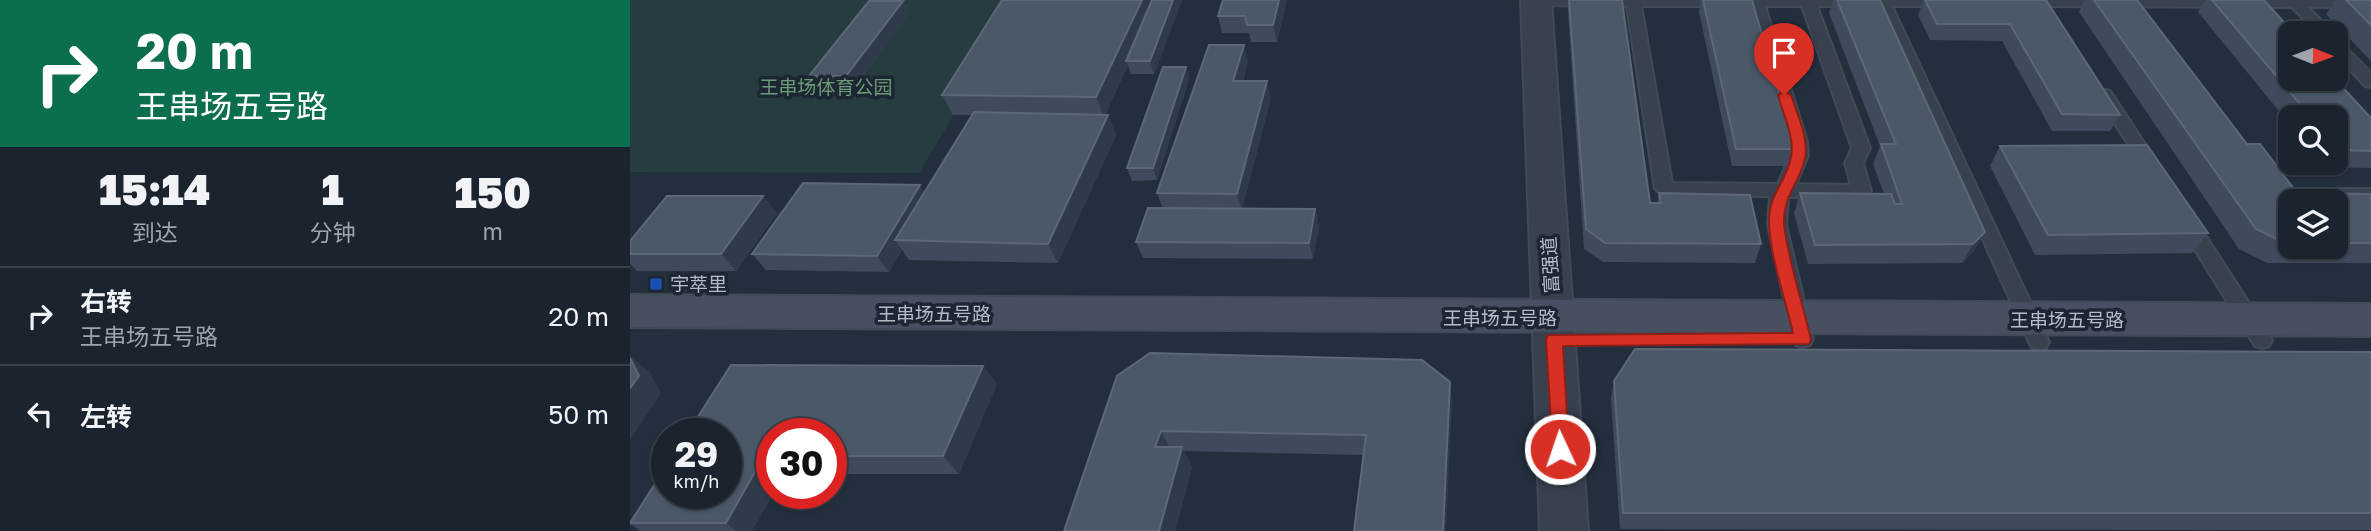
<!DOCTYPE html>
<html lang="zh">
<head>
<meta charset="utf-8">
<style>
	body { margin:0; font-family:"Golos Text","Noto Sans SC",sans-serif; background:#242b36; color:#f1f3f6; height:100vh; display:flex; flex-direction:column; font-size:26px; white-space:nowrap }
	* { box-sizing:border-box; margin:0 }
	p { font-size:23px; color:#a0a4aa }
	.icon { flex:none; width:38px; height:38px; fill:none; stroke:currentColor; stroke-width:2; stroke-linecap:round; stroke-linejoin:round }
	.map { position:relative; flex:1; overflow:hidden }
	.sheet { display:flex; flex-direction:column; background:#1b232e; width:630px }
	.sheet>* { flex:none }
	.banner { background:#0b6e4f; color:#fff; overflow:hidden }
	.needle { width:46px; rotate:91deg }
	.tools { position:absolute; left:1648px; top:21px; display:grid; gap:14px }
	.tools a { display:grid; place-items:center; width:70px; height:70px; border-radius:14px; background:#1b232e; box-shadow:0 2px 5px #0004,0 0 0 2px #39404a; font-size:35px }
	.speed { position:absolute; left:21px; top:418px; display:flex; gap:14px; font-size:35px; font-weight:700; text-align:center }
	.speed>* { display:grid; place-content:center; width:91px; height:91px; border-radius:50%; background:#1b232e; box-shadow:0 2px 5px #0004,0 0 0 2px #39404a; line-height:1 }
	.speed small { font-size:18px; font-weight:400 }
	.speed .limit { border:10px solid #d22; background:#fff; color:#111 }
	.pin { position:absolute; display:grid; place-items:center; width:60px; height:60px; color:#fff; margin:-72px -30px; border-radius:50% 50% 50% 0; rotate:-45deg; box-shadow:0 0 7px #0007 }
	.pin .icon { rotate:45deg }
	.me { position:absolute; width:77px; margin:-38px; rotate:357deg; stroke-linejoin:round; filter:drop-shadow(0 0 5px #0008) }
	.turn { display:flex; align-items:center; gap:24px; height:147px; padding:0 21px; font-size:32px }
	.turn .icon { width:91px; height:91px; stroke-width:2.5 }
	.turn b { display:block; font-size:49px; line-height:60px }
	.eta { display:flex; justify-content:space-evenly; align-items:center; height:119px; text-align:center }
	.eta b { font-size:42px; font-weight:800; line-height:49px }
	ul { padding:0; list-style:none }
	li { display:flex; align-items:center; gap:21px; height:98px; padding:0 21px; border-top:2px solid #39404a }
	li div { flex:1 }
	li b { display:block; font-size:26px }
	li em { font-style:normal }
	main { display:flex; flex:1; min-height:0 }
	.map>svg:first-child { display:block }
	.green { fill:#263c3f }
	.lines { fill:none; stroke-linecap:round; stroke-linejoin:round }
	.lane-casing { stroke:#414a57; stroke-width:4 }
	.street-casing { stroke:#414a57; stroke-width:4 }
	.secondary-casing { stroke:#414a57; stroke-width:4 }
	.lane { fill:#38414e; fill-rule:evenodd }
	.street { fill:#38414e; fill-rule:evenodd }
	.secondary { fill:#465061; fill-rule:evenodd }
	.wall { fill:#3f4b5c; fill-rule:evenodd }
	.shaded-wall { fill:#2f3b4b }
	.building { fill:#4b5868; stroke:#5c6777; stroke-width:2 }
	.route { fill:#d93025; stroke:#8d1f18; stroke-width:2 }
	.transit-dot { fill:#1a4fb4; stroke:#1d2633; stroke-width:2.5 }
	.labels { text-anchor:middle; stroke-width:7; stroke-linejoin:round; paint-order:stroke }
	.park-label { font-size:19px; fill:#6b9a76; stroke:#1d2633 }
	.street-label { font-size:19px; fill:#b4bcc9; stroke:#1d2633 }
	.poi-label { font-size:19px; fill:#b4bcc9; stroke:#1d2633; text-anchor:start }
</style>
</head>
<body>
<main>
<section class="sheet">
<div class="banner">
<div class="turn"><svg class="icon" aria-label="right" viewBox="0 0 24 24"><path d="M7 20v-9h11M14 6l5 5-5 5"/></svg><div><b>20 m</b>王串场五号路</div></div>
</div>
<div class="eta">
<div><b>15:14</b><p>到达</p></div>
<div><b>1</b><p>分钟</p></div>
<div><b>150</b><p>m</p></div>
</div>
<ul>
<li><svg class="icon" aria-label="right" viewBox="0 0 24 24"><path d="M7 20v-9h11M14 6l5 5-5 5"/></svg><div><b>右转</b><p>王串场五号路</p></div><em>20 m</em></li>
<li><svg class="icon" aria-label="left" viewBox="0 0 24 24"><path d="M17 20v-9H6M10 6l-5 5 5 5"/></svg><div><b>左转</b></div><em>50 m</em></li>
</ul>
</section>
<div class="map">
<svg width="1741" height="531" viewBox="0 0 1741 531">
	<rect width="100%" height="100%" fill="#242f3e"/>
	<!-- green -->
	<polygon class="green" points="0,0 393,0 289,173 0,172"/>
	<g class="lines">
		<defs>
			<g id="lane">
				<path d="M899 0H1326L1325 5 1320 6H1262L1419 342 1416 348 1409 350 1402 348 1399 342 1248 6H1187L1240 148 1233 163 1241 191 1232 197H1158L1156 225 1183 339 1180 345 1173 347 1166 345 1163 339 1138 225 1140 196 1034 195 1025 189 997 6 906 5ZM1011 6H1120L1159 142 1160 156 1148 184 1042 183ZM1135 6H1172L1222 148 1215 163 1221 185 1166 184 1178 156 1177 142Z"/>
				<polygon points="1386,0 1741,0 1741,7 1678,7 1703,33 1687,33 1662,7 1392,6 1387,5"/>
				<polygon points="1706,41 1711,43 1741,73 1741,87 1735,86 1706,55"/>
				<polygon points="1474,90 1480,91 1527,162 1530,166 1527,170 1515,170 1466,95"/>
				<polygon points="1648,181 1659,189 1741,189 1741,201 1654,201 1648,199 1639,187"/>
				<polygon points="1556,214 1563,216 1639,334 1642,340 1639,346 1632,348 1625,346 1547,221"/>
			</g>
			<polygon id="street" points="891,0 921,0 958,531 910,531"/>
			<polygon id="secondary" points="0,295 1741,304 1741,336 0,327"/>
		</defs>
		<!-- lane casing -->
		<use href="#lane" class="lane-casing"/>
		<!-- street casing -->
		<use href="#street" class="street-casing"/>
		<!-- secondary casing -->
		<use href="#secondary" class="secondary-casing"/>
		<!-- lane -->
		<use href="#lane" class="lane"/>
		<!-- street -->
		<use href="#street" class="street"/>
		<!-- secondary -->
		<use href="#secondary" class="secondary"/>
	</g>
	<!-- wall -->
	<g class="wall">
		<polygon points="552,0 524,74 501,74 498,65 475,115 478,115 486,135 428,263 279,260 272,250 259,272 136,270 122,254 290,185 294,193 342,115 323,115 312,95"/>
		<polygon points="657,0 647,42 621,42 619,33 592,33 588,16"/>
		<polygon points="938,0 992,0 1020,203 1027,203 1029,193 1131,244 1125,263 973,262 954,249 938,12"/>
		<polygon points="1071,0 1122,0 1165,149 1160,166 1102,166 1069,12"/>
		<polygon points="1203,0 1250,0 1355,232 1344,251 1332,263 1178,264 1164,213 1170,193 1254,194 1243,164 1250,146 1199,13"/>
		<polygon points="1294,0 1416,0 1490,115 1480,131 1422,131 1372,41 1300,40 1288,15"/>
		<path d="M1455 0H1507L1617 144 1672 199 1677 193 1741 194V263H1637L1609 249 1449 12ZM1661 201H1706V247H1661Z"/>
		<polygon points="1576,0 1634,0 1741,118 1741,168 1694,167 1691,163 1706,163 1706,117 1661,117 1661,126 1568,12"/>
		<polygon points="1706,0 1741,0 1741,61 1696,14"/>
		<polygon points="273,1 279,13 224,89 187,88 179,76"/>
		<polygon points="618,61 613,81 641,98 612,209 685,209 689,226 683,259 513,258 506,242 533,209 527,193"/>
		<polygon points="556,67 559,79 527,180 502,181 497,168"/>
		<polygon points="1370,146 1578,233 1562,253 1405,255 1360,166"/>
		<polygon points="147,213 106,271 7,271 0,264 0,241"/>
		<polygon points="1741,352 1741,530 990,529 981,399 984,381"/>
		<polygon points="353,366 367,384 329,474 201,474 201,434 142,434 142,494 143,494 122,531 11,531 0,524 0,522 96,434"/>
		<polygon points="487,376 822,403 733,455 554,451 562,467 545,531"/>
	</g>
	<!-- shaded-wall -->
	<g class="shaded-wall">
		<polygon points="512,0 527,0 496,61 498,65 474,117 466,97"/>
		<polygon points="543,0 552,0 524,74 520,61"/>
		<polygon points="649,0 657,0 647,42 643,25"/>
		<polygon points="273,1 279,13 224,89 216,76"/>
		<polygon points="614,45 618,61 608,98 603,81"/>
		<polygon points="556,67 559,79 527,180 523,168"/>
		<polygon points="637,81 641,98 612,210 607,194"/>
		<polygon points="478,115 486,135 428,263 418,244"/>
		<polygon points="290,185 300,202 265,240 272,250 259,272 247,256"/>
		<polygon points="133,196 147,213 106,271 91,254"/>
		<polygon points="685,209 689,226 683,259 679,243"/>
		<polygon points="1355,232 1344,251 1332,263 1343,244"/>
		<polygon points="0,356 20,372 31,394 0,440"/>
		<polygon points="353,366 367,384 329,474 313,456"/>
		<polygon points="820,382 822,403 816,531 813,531"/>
		<polygon points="531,431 541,451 525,447"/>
		<polygon points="552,447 562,467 545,531 529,531"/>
		<polygon points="134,456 142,463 142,494 143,494 122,531 106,531 96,523"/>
	</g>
	<!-- building -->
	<g class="building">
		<polygon points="372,0 512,0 466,97 312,95"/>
		<polygon points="522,0 543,0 520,61 496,61"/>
		<polygon points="593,0 649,0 643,25 617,25 615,16 588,16"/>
		<polygon points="939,0 992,0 1020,203 1031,203 1029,193 1120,195 1131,244 975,243 956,229"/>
		<polygon points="1073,0 1122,0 1165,149 1106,149"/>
		<polygon points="1207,0 1250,0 1355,232 1343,244 1185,245 1170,193 1261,194 1265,204 1272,204 1251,144 1266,144"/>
		<polygon points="1295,0 1416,0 1490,115 1432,114 1380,24 1307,24"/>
		<polygon points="1464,0 1507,0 1617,144 1630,144 1673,201 1661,201 1661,243 1655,243 1626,229"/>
		<polygon points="1582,0 1634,0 1664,33 1661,33 1661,79 1705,79 1741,118 1741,151 1709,150 1706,147 1706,117 1681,117"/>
		<polygon points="1716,0 1741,0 1741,25"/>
		<polygon points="239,1 273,1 216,76 179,76"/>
		<polygon points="579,45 614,45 603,81 637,81 607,194 527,193"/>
		<polygon points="533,67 556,67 523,168 497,168"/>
		<polygon points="344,112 478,115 418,244 265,240"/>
		<polygon points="1517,145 1578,233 1418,235 1370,146"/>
		<polygon points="173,183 290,185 247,256 122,254"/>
		<polygon points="1677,193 1741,194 1741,243 1706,243 1706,201 1683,201"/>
		<polygon points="37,196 133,196 91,254 0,254 0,241"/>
		<polygon points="518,208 685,209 679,243 506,242"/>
		<polygon points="1005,349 1741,352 1741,513 993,513 984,381"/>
		<polygon points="520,353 792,360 820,382 813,531 724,531 736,435 531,431 525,447 552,447 529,531 434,531 487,376"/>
		<polygon points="0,358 9,376 0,388"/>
		<polygon points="101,365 353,366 313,456 201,456 201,434 142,434 142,456 134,456 96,523 0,523 37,465 37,494 96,494 96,434 57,434"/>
	</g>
	<!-- route -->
	<path class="route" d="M1154 91 1161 95C1167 114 1179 138 1175 158 1170 183 1153 195 1154 223 1156 254 1174 307 1181 340L1179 344 933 346 939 449 937 455 930 457 923 455 916 340 918 335 1163 333C1156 302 1139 252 1139 222 1139 192 1156 184 1161 157 1165 138 1153 114 1148 95Z"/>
	<!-- markers -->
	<rect class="transit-dot" x="19" y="277" width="14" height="14" rx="3.5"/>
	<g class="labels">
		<!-- park labels -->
		<g class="park-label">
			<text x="196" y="94">王串场体育公园</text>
		</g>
		<!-- street labels -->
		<g class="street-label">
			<text transform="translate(920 265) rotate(-93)" y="7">富强道</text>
			<text x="304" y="321">王串场五号路</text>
			<text x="870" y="325">王串场五号路</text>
			<text x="1437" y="327">王串场五号路</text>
		</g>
		<!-- poi labels -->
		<g class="poi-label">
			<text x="40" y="291">宇萃里</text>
		</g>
	</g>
</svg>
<div class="tools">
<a><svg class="needle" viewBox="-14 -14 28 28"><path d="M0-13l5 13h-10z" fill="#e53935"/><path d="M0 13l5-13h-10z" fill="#a0a4aa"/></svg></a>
<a><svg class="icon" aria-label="search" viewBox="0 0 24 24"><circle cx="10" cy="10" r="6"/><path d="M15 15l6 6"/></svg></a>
<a><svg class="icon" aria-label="layers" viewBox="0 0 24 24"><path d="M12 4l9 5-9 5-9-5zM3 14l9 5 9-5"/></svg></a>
</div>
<div class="speed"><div>29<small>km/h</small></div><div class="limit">30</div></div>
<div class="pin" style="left:1154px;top:95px;background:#d93025"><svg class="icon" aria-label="arrive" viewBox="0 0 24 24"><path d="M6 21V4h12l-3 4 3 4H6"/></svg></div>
<svg class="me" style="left:930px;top:449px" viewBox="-20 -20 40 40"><circle r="17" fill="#d93025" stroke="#fff" stroke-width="3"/><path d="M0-11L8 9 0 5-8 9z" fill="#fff"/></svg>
</div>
</main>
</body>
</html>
